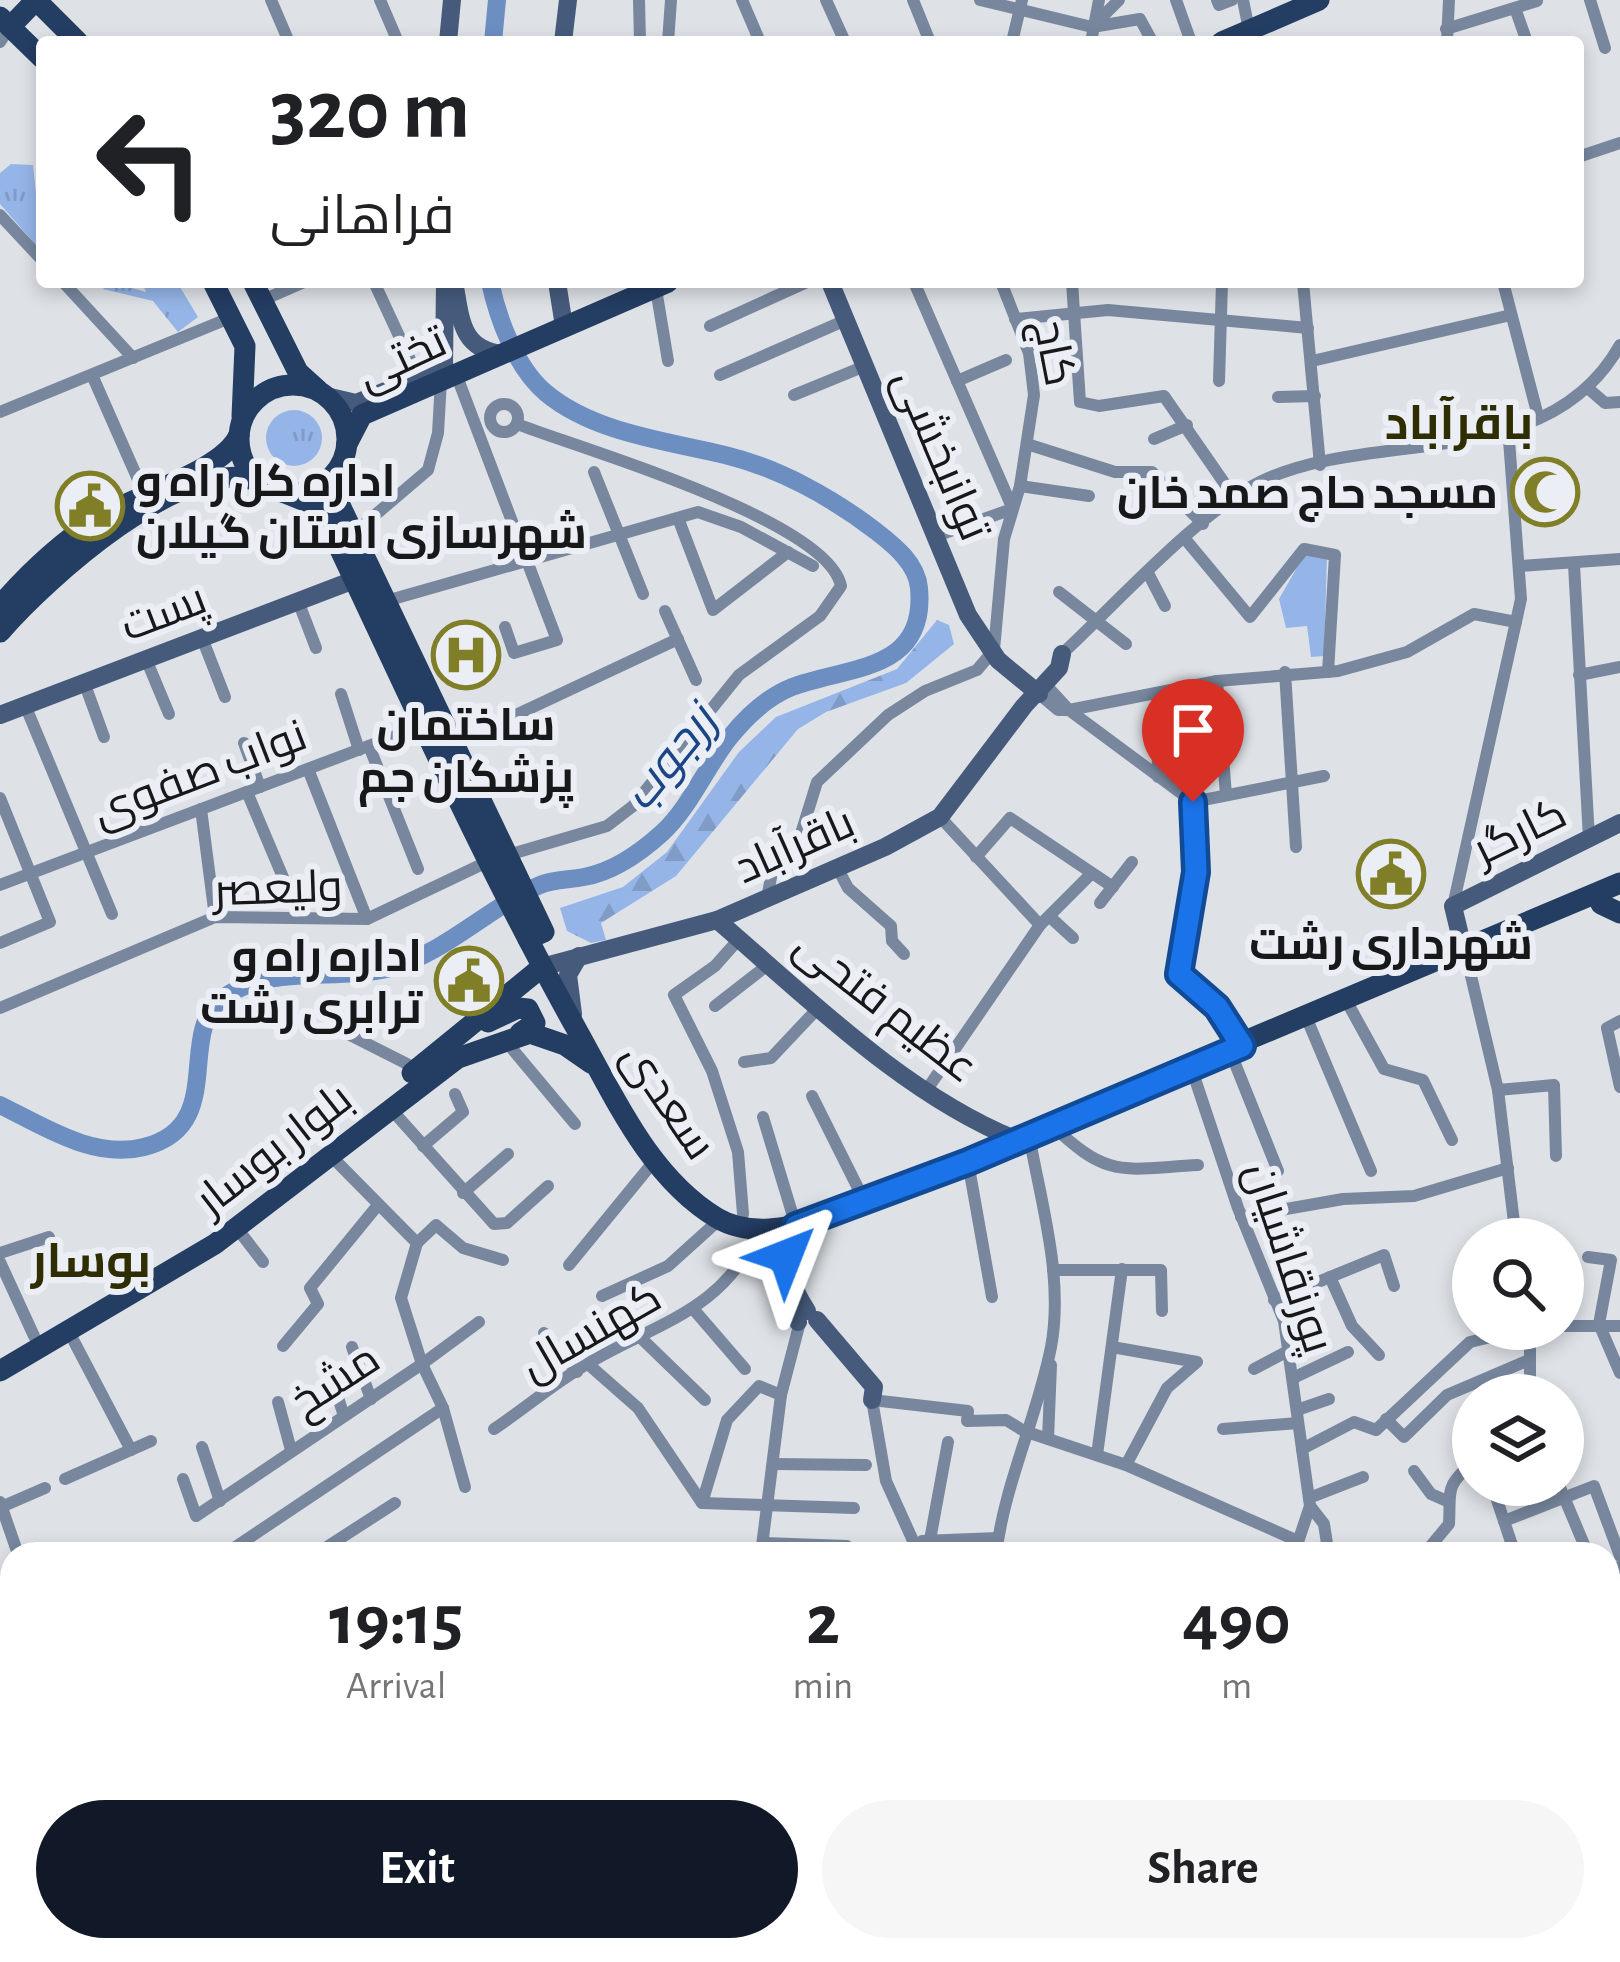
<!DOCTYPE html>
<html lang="en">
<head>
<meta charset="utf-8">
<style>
	body { margin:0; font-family:"Alegreya Sans",Cairo,sans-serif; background:#f6f6f6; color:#202124; height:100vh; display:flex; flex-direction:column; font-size:45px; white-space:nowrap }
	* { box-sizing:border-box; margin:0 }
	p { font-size:39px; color:#757577 }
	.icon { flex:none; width:66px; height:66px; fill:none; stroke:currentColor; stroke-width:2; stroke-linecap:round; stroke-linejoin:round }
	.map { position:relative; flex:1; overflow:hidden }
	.side { position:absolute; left:0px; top:1542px; width:1620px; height:420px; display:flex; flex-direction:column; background:#fff; border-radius:36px 36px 0 0; box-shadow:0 6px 18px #0003 }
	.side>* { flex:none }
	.guide { position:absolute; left:36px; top:36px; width:1548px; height:252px; border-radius:12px; box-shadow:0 6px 18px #0003; background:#fff; color:#202124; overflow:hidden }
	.fabs { position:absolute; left:1452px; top:1218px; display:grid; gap:24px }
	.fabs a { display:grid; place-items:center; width:132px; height:132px; border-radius:50%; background:#fff; box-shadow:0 6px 18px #0003; font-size:60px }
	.pin { position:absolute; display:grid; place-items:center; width:102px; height:102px; color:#fff; margin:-123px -51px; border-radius:50% 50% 50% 0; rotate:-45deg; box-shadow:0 0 12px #0007 }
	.pin .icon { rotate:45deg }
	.me { position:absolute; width:132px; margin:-66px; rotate:45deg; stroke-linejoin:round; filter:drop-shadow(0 0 9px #0008) }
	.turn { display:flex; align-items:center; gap:42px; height:252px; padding:0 36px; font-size:54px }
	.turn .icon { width:156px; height:156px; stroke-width:2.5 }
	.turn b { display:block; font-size:84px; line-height:102px }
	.eta { display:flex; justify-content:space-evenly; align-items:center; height:204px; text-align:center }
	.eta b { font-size:72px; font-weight:700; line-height:84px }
	.action { display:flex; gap:24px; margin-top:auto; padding:24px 36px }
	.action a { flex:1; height:138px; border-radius:72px; background:#111827; color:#fff; font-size:48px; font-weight:700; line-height:138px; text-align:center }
	.action a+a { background:#f6f6f6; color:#202124 }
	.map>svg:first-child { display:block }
	.grass { fill:url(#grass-tufts) }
	.forest { fill:url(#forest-firs) }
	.park { fill:#95b5e8 }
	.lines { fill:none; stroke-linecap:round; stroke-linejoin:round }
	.river { stroke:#6c8ec1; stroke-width:18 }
	.street { stroke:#78879e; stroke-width:12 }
	.secondary { stroke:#465b7c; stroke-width:18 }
	.primary { stroke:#243d63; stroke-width:21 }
	.route-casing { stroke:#114b97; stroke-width:30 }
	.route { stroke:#1a73e8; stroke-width:21 }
	.labels { text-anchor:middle; stroke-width:12; stroke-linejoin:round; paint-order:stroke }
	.street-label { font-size:45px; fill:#17181a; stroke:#ebeff5 }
	.poi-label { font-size:45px; font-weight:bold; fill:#17181a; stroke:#ebeff5; text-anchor:end }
	.neighbourhood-label { font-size:48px; font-weight:bold; fill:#2f2e03; stroke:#ebeff5 }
	.water-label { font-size:48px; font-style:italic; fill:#1b4584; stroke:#ebeff5 }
</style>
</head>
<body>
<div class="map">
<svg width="1620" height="1962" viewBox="0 0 1620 1962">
	<defs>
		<pattern id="grass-tufts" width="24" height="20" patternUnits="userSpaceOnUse" patternTransform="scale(3)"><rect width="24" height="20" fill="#95b5e8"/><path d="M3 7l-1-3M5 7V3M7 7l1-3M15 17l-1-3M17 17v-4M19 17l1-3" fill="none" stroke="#809bc6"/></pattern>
		<pattern id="forest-firs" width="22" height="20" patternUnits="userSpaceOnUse" patternTransform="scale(3)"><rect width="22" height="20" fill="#95b5e8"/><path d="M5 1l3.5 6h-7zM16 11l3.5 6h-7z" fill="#809bc6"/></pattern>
	</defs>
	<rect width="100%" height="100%" fill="#dee2e7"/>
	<!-- grass -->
	<g class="grass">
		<polygon points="11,164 33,165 42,252 0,204 0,173"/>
		<polygon points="111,282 146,292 142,282 177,282 198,317 178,332 153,301 103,289"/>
		<circle cx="294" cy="438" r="28"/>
	</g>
	<!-- forest -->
	<polygon class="forest" points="937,620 949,625 954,644 906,683 826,712 798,729 676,876 601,923 606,940 591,943 567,931 560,908 623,887 667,852 739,752 776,717 897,669"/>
	<!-- park -->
	<polygon class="park" points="1304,555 1327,557 1324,656 1311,657 1307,626 1286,628 1279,599"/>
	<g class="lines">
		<!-- river -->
		<g class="river">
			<polyline points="493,42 497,0"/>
			<path d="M0 1105C43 1126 94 1160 144 1147 228 1126 175 1034 223 998 272 963 334 982 390 968 444 954 489 907 540 885 553 879 569 880 584 877 612 872 641 852 662 833 690 807 706 767 730 737 747 716 767 697 792 687 847 666 927 673 919 588 917 564 895 546 877 532 833 498 779 468 725 455 667 441 594 433 546 393 516 368 498 319 490 282"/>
		</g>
		<!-- street -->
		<g class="street">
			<polyline points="271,0 289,42"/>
			<polyline points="380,0 398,42"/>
			<polyline points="639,0 640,42"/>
			<polyline points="742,0 760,42"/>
			<polyline points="826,0 845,42"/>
			<polyline points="913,0 930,42"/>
			<polyline points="980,0 1092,27 1140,19 1152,41"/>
			<polyline points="1176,0 1191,42"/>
			<polyline points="1217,0 1219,5 1232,0"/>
			<polyline points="1243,0 1249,30"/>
			<polyline points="1590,0 1605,48"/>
			<polyline points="1515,8 1527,42"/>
			<polyline points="1093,26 1119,0"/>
			<polyline points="1446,29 1537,1"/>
			<polyline points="0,42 10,27"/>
			<polyline points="668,42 671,0"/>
			<polyline points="1012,42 1022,0"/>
			<polyline points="1091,42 1099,0"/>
			<polyline points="1447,42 1449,0"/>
			<polyline points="1578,157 1620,143"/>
			<polyline points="0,215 42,260"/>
			<polyline points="63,282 133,358"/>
			<polyline points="374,282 419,379"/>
			<polyline points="914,282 1012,507"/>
			<polyline points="1072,282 1080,402 1099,406 1164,396 1234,497"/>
			<polyline points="1303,282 1320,465"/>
			<polyline points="1503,282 1538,416"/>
			<polyline points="655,283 668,361"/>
			<polyline points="263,300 304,282"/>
			<polyline points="1015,319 1108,310 1308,328"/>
			<polyline points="710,326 807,282"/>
			<polyline points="1312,361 1511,315"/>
			<polyline points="456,374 557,640 514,653 505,627"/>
			<polyline points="92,375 144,493"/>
			<polyline points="720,375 846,320"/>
			<polyline points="957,381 1006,360"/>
			<polyline points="1219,381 1222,282"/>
			<polyline points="1590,390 1605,403 1620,402"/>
			<polyline points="794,395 865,366"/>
			<polyline points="1278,397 1315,396"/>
			<circle cx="504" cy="418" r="14"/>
			<polyline points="0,412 232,317"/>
			<polyline points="1154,439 1187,425"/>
			<polyline points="1027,444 1115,472 1152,472 1203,524"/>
			<polyline points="594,472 643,594"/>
			<polyline points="1020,486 1089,496"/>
			<polyline points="678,518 713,610 788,552"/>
			<polyline points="354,533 428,470 438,433 441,380"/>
			<polyline points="936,536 1012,509"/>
			<polyline points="1186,540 1250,617 1304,549 1335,555 1328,672"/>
			<polyline points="1574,565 1589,839"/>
			<polyline points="1522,566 1620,559"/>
			<polyline points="1149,575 1165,606"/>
			<polyline points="1059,592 1126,644"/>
			<polyline points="298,601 316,648"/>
			<polyline points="386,601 698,512 741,527 813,566"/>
			<polyline points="665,611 696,680"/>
			<polyline points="202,638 225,697"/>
			<path d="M1062 654C1116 604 1200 510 1264 480 1377 428 1548 474 1620 345"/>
			<polyline points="146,659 169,714"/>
			<polyline points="1285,672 1296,847"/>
			<polyline points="1579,675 1620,667"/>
			<polyline points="1217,681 1226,795"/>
			<polyline points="84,682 104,737"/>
			<polyline points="1046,685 1069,710 1193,802"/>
			<polyline points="341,694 359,750"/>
			<polyline points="1039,694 1058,710 1069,710 1217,681 1338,671 1407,652 1474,614 1516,622"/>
			<polyline points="25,705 112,914"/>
			<polyline points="1157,719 1158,777"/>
			<polyline points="244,743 260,787"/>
			<polyline points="454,744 678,639"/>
			<polyline points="369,746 418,869"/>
			<polyline points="308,769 367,919"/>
			<polyline points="247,792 293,901"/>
			<polyline points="0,798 50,922 0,943"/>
			<polyline points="1193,802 1197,873 1179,974 1217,1007 1242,1045"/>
			<polyline points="1193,802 1324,776"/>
			<polyline points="201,809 215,917"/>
			<path d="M508 855 607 826 633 806 739 675 820 616 841 586C828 520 581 449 517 424"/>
			<polyline points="976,857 1010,818 1113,887"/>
			<polyline points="837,867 848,888 891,926 892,941 904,954"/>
			<polyline points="0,885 424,725"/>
			<polyline points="767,898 773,867 799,840 817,782 888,715 925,691 977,670 994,650 1004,539 1020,486 1034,395 1029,353 1001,282"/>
			<polyline points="1100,903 1132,862"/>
			<polyline points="1453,906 1521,599 1508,427"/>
			<polyline points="1050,917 1073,938"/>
			<polyline points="1040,925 1091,874"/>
			<polyline points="739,939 715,966 674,995 712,1071 738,1152 743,1214"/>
			<polyline points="1467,959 1498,1090 1516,1239"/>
			<polyline points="1347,1002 1384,1069 1423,1080 1452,1140"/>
			<polyline points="715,1006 769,964"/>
			<polyline points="0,1008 215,917 367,919 489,861"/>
			<polyline points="1307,1019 1371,1171"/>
			<polyline points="1620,1021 1607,1028 1620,1087"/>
			<polyline points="338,1029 417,1069"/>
			<polyline points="504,1039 575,1124"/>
			<polyline points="1230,1051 1278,1171"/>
			<polyline points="744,1062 771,1058 820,1006"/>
			<polyline points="1191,1067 1238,1208 1284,1321 1310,1506 1294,1554"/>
			<polyline points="928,1088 1040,925 940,817"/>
			<polyline points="1498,1090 1554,1085 1556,1156"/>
			<polyline points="812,1096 865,1202"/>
			<polyline points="390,1108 494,1224 507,1223 548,1186"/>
			<polyline points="763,1117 796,1226"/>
			<path d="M1052 1125C1109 1180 1123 1169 1198 1165"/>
			<polyline points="423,1146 463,1112 455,1094"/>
			<polyline points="968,1162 992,1297"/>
			<polyline points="463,1193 508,1154"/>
			<polyline points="1241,1217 1343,1199 1414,1196 1508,1168"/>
			<polyline points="236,1227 263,1262"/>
			<polyline points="417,1243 436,1225 463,1248 503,1260"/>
			<polyline points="0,1253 49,1237"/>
			<polyline points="1588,1257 1611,1260 1599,1324 1620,1373"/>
			<polyline points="0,1262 34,1336"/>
			<polyline points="569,1265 655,1160"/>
			<polyline points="1053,1270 1161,1270 1162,1311"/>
			<polyline points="1330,1277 1352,1326 1379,1355"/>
			<polyline points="602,1296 668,1266 719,1220"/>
			<polyline points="1274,1300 1384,1255 1394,1286"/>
			<polyline points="695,1311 745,1369"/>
			<polyline points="1563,1326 1620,1326"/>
			<polyline points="1530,1329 1530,1395"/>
			<polyline points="69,1332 131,1450"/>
			<polyline points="544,1333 577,1372"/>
			<polyline points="641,1338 705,1400"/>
			<polyline points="283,1346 318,1304 310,1288 378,1205"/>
			<polyline points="352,1347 371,1399"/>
			<polyline points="1112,1347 1197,1362 1167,1388 1126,1465"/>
			<polyline points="588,1364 638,1408 702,1503 854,1508"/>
			<polyline points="1254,1369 1290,1350"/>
			<polyline points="1293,1378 1348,1352"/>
			<polyline points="332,1379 344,1416"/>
			<polyline points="278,1402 291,1450"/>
			<polyline points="443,1408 465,1487"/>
			<polyline points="1297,1410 1329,1399"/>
			<polyline points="1386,1419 1404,1437 1447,1395 1529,1360"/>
			<path d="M494 1429C527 1407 559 1379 594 1360 660 1322 725 1309 758 1230"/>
			<polyline points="1223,1429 1298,1423"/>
			<polyline points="1048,1439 1051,1365"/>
			<polyline points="202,1447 220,1501"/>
			<polyline points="1302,1449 1354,1422 1376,1430 1470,1342 1524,1329"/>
			<polyline points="1097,1455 1122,1269"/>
			<polyline points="773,1464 866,1465"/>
			<polyline points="1414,1471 1431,1494 1447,1501"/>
			<polyline points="65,1479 151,1441"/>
			<polyline points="183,1479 196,1516 422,1364 401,1298 417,1243 330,1155"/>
			<polyline points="1492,1485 1515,1554"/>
			<polyline points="1559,1485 1588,1554"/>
			<polyline points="1309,1498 1363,1477"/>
			<polyline points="0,1502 18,1554"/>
			<polyline points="702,1503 727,1420 759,1386 781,1395"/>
			<polyline points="1310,1506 1324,1524 1328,1550"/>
			<polyline points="1,1507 45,1488"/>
			<polyline points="1504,1521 1594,1486 1620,1556"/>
			<polyline points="930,1540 948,1442"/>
			<polyline points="922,1541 998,1538"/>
			<polyline points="764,1543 847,1546"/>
			<polyline points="225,1554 443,1408 422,1364 479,1322"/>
			<polyline points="316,1554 395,1503"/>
			<polyline points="761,1554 781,1395 799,1326"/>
			<polyline points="919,1554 886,1481 872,1400 968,1411 967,1421 1006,1420 1024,1431 1126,1465 1298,1541"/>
			<path d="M996 1554C1005 1482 1037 1418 1051 1347 1064 1278 1041 1203 1029 1135"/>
			<path d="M1424 1554 1449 1524C1451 1489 1444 1488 1473 1462"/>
			<polyline points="1608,1570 1620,1567"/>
			<polyline points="1608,1602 1611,1610"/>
			<polyline points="0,1668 12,1700"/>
			<polyline points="1608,1692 1620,1721"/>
			<polyline points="1608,1784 1620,1784"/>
			<polyline points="0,1791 10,1823"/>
			<polyline points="1608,1928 1620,1939"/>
			<polyline points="0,1945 12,1945"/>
			<polyline points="169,1950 170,1962"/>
			<polyline points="209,1950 210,1962"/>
			<polyline points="605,1950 605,1962"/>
			<polyline points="744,1950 747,1962"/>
			<polyline points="842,1950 844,1962"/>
			<polyline points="947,1950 949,1962"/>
			<polyline points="1077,1950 1084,1962"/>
			<polyline points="1171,1950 1174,1962"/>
			<polyline points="1468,1950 1471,1962"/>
			<polyline points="1528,1950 1529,1962"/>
			<polyline points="1309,1952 1321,1950"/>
			<polyline points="110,1956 157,1950"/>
			<polyline points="1011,1962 1045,1950"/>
			<polyline points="1057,1962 1065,1950"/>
		</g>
		<!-- secondary -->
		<g class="secondary">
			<polyline points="448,42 452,0"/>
			<polyline points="563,42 568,0"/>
			<polyline points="557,282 564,326"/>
			<polyline points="830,282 968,615 998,660 1039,694"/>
			<path d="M455 287C461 321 462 349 502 354"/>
			<polyline points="326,396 356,403 444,367 445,282"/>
			<polyline points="0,715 354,580"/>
			<path d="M717 920C808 998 905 1095 1017 1140"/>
			<polyline points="1464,952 1453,906 1620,823"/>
			<polyline points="542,967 717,920 885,847 940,817 1024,706 1059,668 1062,654"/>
			<polyline points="573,1014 568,975 579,956"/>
			<path d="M796 1226C783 1260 787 1280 807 1311"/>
			<polyline points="758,1229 798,1322"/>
			<polyline points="817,1320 874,1387 872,1400"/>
			<polyline points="1252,1950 1263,1962"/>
		</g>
		<!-- primary -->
		<g class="primary">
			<polyline points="0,17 42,58"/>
			<polyline points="10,27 36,0 78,42"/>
			<polyline points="1222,42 1319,0"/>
			<polyline points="213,282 245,346 242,417"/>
			<polyline points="253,282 298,372 318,390"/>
			<circle cx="293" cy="439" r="54"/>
			<polyline points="347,444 362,415 668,282"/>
			<polyline points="342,463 334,483 337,499 544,932 528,939"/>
			<path d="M285 493 320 507C403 682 482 860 577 1030 614 1096 649 1177 717 1218 749 1237 789 1228 823 1219L1620 883"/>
			<path d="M0 606C29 572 61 543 97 519 134 495 223 472 239 435"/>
			<path d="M0 632C46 579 184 454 257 481"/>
			<polyline points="1601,904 1620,913"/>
			<polyline points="488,1022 518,1008 528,1009 535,1023 520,1033"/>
			<polyline points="412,1073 542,967"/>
			<polyline points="0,1371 215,1244 458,1058 530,1033 565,1045 591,1063"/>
		</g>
	</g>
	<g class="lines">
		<defs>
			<polyline id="route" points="786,1256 796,1226 968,1162 1242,1046 1217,1007 1179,974 1196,872 1193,802"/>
		</defs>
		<!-- route casing -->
		<use href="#route" class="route-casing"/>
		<!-- route -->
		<use href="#route" class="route"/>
	</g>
	<!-- icons -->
	<defs>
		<symbol id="mosque-ring" viewBox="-11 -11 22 22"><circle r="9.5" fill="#ebeff5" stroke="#807f27" stroke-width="1.5"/><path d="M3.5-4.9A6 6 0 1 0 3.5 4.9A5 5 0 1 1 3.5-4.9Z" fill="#807f27"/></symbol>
		<symbol id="civic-ring" viewBox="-11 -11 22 22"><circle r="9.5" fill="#ebeff5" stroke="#807f27" stroke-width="1.5"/><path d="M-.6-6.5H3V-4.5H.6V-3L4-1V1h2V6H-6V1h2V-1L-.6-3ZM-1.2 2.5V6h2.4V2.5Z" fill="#807f27"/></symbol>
		<symbol id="hospital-ring" viewBox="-11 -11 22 22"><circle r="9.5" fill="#ebeff5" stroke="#807f27" stroke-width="1.5"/><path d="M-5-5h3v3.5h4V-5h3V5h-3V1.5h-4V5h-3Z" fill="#807f27"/></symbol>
	</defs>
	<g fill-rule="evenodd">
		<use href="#mosque-ring" x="1507" y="454" width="76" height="76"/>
		<use href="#civic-ring" x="52" y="468" width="76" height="76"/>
		<use href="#hospital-ring" x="428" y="617" width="76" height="76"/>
		<use href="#civic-ring" x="1353" y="836" width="76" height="76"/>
		<use href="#civic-ring" x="431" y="943" width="76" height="76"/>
	</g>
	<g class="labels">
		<!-- street labels -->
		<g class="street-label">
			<text transform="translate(1056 352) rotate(79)" y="16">کاج</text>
			<text transform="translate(401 357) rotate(-25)" y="16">تختی</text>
			<text transform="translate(943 454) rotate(67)" y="16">توانبخشی</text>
			<text transform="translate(163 611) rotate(-21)" y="16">پست</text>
			<text transform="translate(199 772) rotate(-21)" y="16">نواب صفوی</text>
			<text transform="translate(1519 830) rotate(-26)" y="16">کارگر</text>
			<text transform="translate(794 844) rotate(-24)" y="16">باقرآباد</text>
			<text transform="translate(278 887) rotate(-2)" y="16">ولیعصر</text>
			<text transform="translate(887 1005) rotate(38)" y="16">عظیم فتحی</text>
			<text transform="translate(670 1100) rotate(56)" y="16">سعدی</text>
			<text transform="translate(273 1148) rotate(-38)" y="16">بلوار بوسار</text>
			<text transform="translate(1291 1257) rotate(72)" y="16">پورنقاشیان</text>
			<text transform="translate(590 1330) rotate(-30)" y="16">کهنسال</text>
			<text transform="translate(334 1379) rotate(-33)" y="16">مشخ</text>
		</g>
		<!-- poi labels -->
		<g class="poi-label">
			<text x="136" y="496" text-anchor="start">اداره کل راه و<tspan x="136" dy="52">شهرسازی استان گیلان</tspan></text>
			<text x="1498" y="508">مسجد حاج صمد خان</text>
			<text x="466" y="740" text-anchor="middle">ساختمان<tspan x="466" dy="52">پزشکان جم</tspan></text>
			<text x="1391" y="959" text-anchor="middle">شهرداری رشت</text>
			<text x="422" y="971">اداره راه و<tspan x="422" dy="52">ترابری رشت</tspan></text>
		</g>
		<!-- neighbourhood labels -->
		<g class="neighbourhood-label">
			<text x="1459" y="439">باقرآباد</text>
			<text x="91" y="1277">بوسار</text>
		</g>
		<!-- water labels -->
		<g class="water-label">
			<text transform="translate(668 757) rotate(-51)" y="17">زرجوب</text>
		</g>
	</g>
</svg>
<div class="fabs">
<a><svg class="icon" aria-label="search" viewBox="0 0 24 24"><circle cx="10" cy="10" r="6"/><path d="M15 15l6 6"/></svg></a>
<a><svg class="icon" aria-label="layers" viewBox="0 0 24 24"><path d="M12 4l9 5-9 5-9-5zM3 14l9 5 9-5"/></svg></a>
</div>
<div class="pin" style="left:1193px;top:802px;background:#d93025"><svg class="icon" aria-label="arrive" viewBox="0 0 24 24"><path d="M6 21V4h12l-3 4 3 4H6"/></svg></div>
<svg class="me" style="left:786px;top:1256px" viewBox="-20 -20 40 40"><path d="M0-17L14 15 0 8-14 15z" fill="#1a73e8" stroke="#fff" stroke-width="4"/></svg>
<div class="guide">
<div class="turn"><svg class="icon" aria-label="left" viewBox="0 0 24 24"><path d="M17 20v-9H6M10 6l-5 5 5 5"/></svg><div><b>320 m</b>فراهانی</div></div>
</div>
<section class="side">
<div class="eta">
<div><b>19:15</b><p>Arrival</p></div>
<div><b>2</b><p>min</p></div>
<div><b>490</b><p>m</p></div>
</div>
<div class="action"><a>Exit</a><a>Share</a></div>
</section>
</div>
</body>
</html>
